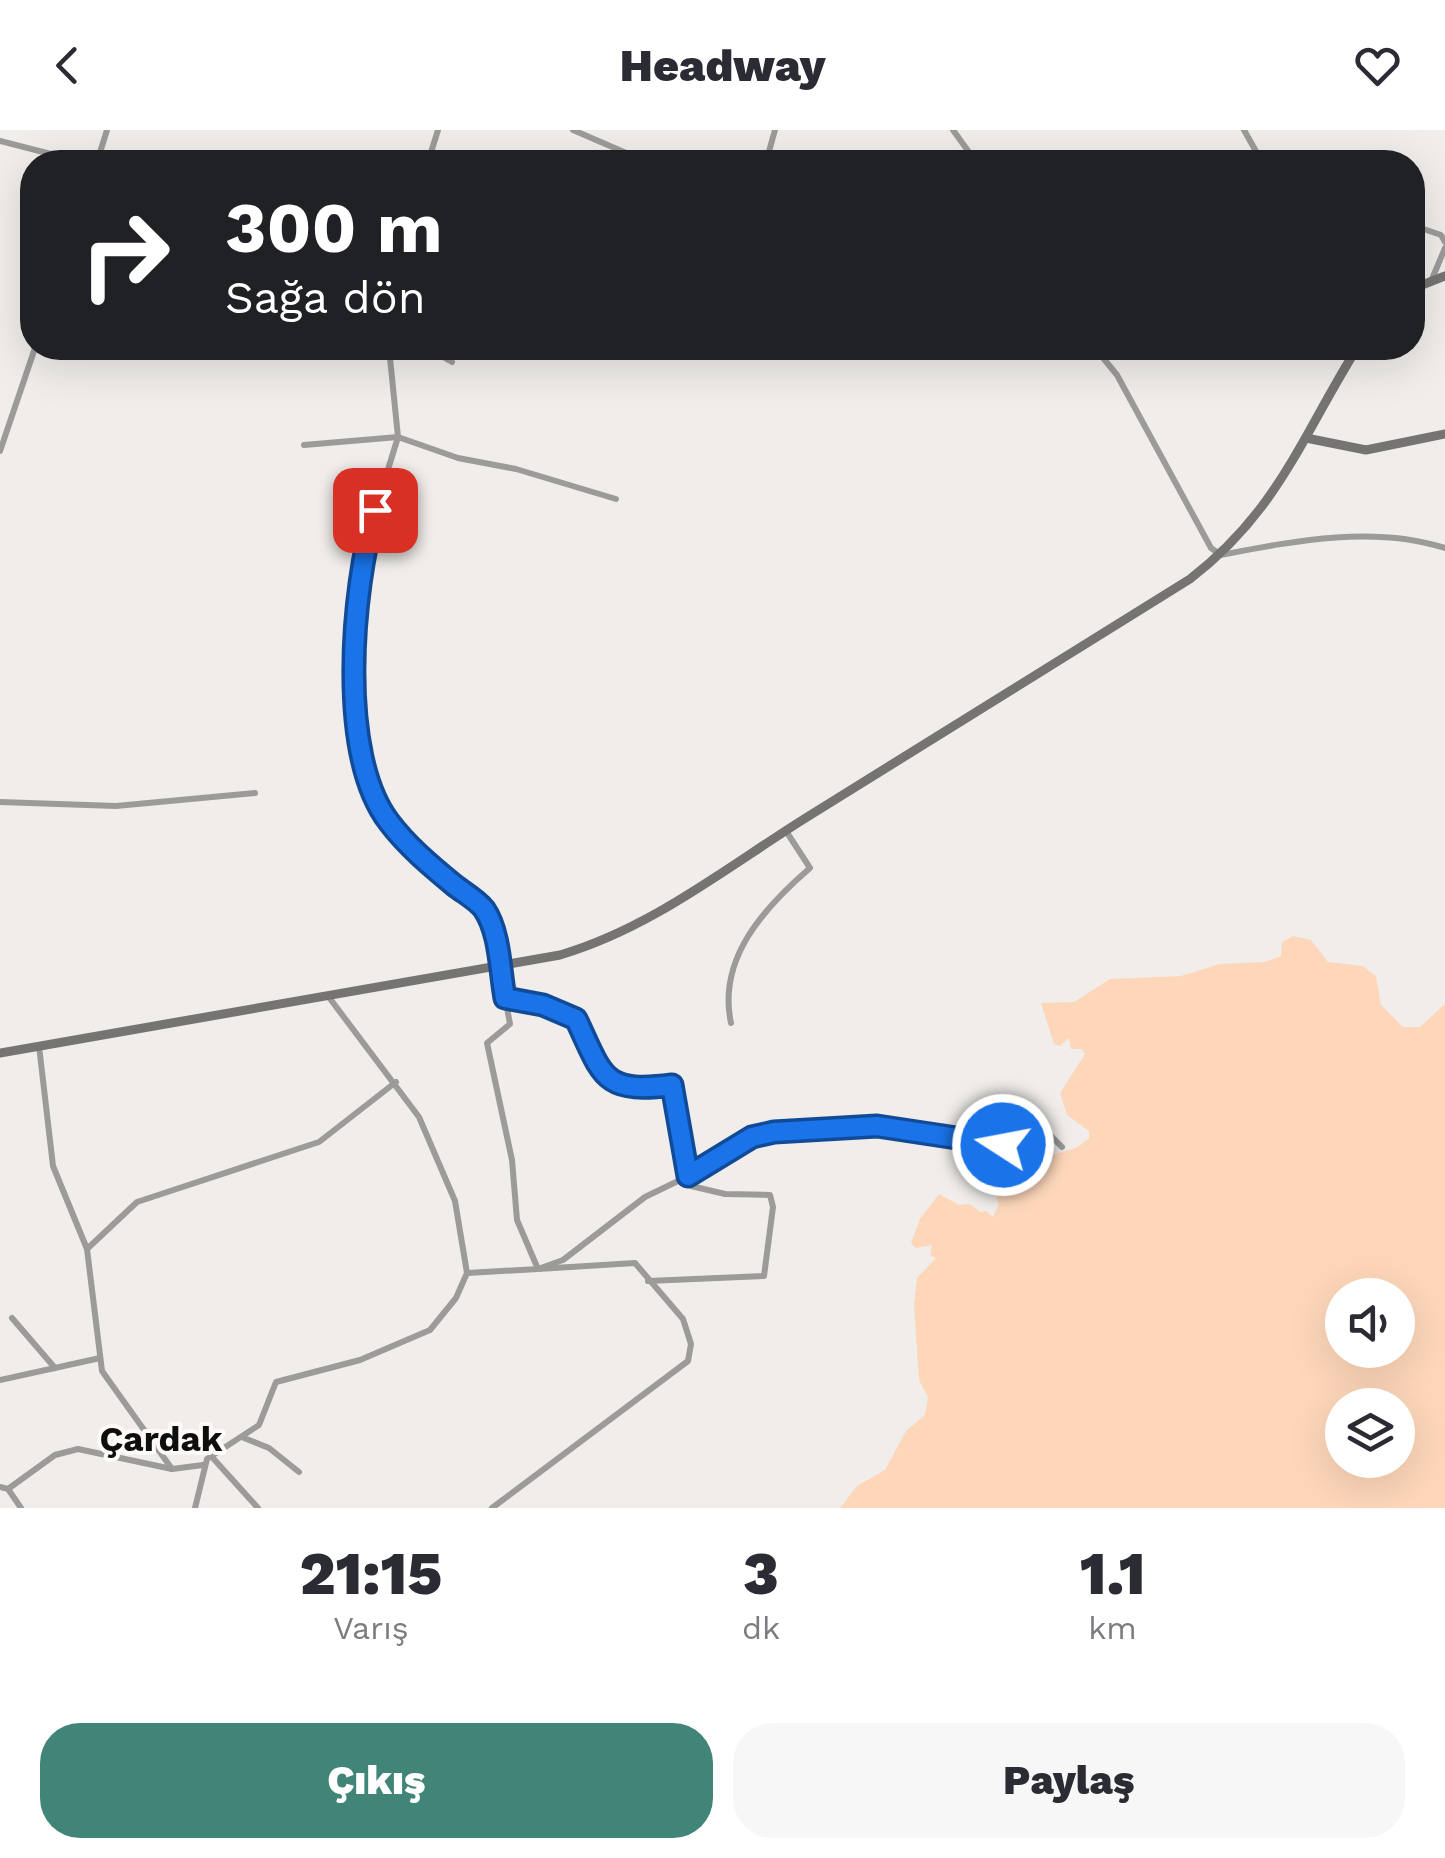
<!DOCTYPE html>
<html lang="tr">
<head>
<meta charset="utf-8">
<style>
	body { margin:0; font-family:"Work Sans",sans-serif; background:#f7f7f7; color:#2b2b33; height:100vh; display:flex; flex-direction:column; font-size:38px; white-space:nowrap }
	* { box-sizing:border-box; margin:0 }
	p { font-size:32px; color:#7c7c81 }
	.icon { flex:none; width:55px; height:55px; fill:none; stroke:currentColor; stroke-width:2; stroke-linecap:round; stroke-linejoin:round }
	.map { position:relative; height:1378px; overflow:hidden }
	.side { display:flex; flex-direction:column; background:#fff; flex:1 }
	.side>* { flex:none }
	.banner { position:absolute; left:20px; top:20px; width:1405px; height:210px; border-radius:40px; box-shadow:0 10px 40px #0002; background:#202124; color:#fff; overflow:hidden }
	.buttons { position:absolute; left:1325px; top:1148px; display:grid; gap:20px }
	.buttons a { display:grid; place-items:center; width:90px; height:90px; border-radius:50%; background:#fff; box-shadow:0 10px 40px #0002; font-size:50px }
	.pin { position:absolute; display:grid; place-items:center; width:85px; height:85px; color:#fff; margin:-42px; border-radius:20px; box-shadow:0 5px 15px #0006 }
	.me { position:absolute; width:110px; margin:-55px; rotate:281deg; stroke-linejoin:round; filter:drop-shadow(0 0 8px #0008) }
	.turn { display:flex; align-items:center; gap:35px; height:210px; padding:0 40px; font-size:45px }
	.turn .icon { width:130px; height:130px; stroke-width:2.5 }
	.turn b { display:block; font-size:70px; line-height:85px }
	.eta { display:flex; justify-content:space-evenly; align-items:center; height:170px; text-align:center }
	.eta b { font-size:60px; font-weight:800; line-height:70px }
	.button { display:flex; gap:20px; margin-top:auto; padding:20px 40px }
	.button a { flex:1; height:115px; border-radius:40px; background:#418578; color:#fff; font-size:40px; font-weight:800; line-height:115px; text-align:center }
	.button a+a { background:#f7f7f7; color:#2b2b33 }
	header { display:flex; justify-content:space-between; align-items:center; height:130px; padding:0 40px; background:#fff; font-size:45px; font-weight:800 }
	.map>svg:first-child { display:block }
	.green { fill:#fed7ba; fill-rule:evenodd }
	.lines { fill:none; stroke-linecap:round; stroke-linejoin:round }
	.street { stroke:#9d9b9a; stroke-width:6 }
	.secondary { stroke:#767473; stroke-width:9 }
	.route-casing { stroke:#114b97; stroke-width:25 }
	.route { stroke:#1a73e8; stroke-width:18 }
	.labels { text-anchor:middle; stroke-width:8; stroke-linejoin:round; paint-order:stroke }
	.quarter-label { font-size:35px; font-weight:bold; fill:#0f0e0e; stroke:#fdfaf8 }
</style>
</head>
<body>
<header><svg class="icon" aria-label="back" viewBox="0 0 24 24"><path d="M15 5l-7 7 7 7"/></svg>Headway<svg class="icon" aria-label="heart" viewBox="0 0 24 24"><path d="M12 20l-8-8c-3-5 5-10 8-4 3-6 11-1 8 4z"/></svg></header>
<div class="map">
<svg width="1445" height="1378" viewBox="0 0 1445 1378">
	<rect width="100%" height="100%" fill="#f0edea"/>
	<!-- green -->
	<path class="green" d="M1293 806 1311 810 1328 832 1363 836 1376 846 1381 875 1403 897H1420L1445 874V1378H840L857 1356 885 1340 906 1301 925 1285 928 1267 919 1250 914 1175 917 1148 936 1128 930 1125 932 1115 916 1118 911 1113 920 1089 939 1064 959 1075 970 1074 980 1082 986 1081 993 1087 999 1074 989 1050 995 1043 1078 1017 1089 1008V1001L1067 985 1060 963 1085 924 1082 919H1071L1069 908 1060 916 1054 914 1041 873 1074 872 1110 849 1181 846 1220 834 1264 832 1281 826 1282 812ZM1342 1165H1398V1220H1342ZM1342 1275H1398V1330H1342Z"/>
	<g class="lines">
		<!-- street -->
		<g class="street">
			<polyline points="573,0 647,32"/>
			<polyline points="953,0 976,32"/>
			<polyline points="1244,0 1262,32"/>
			<polyline points="0,11 82,32"/>
			<polyline points="97,32 107,0"/>
			<polyline points="428,32 438,0"/>
			<polyline points="766,32 775,0"/>
			<polyline points="1412,95 1441,105 1445,112"/>
			<polyline points="1432,149 1445,118"/>
			<polyline points="389,218 398,307 366,411 357,459 354,543 366,643 377,675 401,707 484,780 493,802 510,894 487,913 512,1030 517,1090 538,1139 635,1133 683,1189 691,1214 688,1231 492,1378"/>
			<polyline points="427,218 452,232"/>
			<path d="M1095 218 1117 245 1211 418 1221 425C1294 411 1373 395 1445 418"/>
			<polyline points="304,315 398,307 458,328 516,339 616,369"/>
			<polyline points="0,321 35,218"/>
			<polyline points="0,672 116,676 255,663"/>
			<path d="M505 868 543 875 576 889C602 946 602 964 671 955L691 1056 725 1064 770 1065 773 1077 764 1146 648 1151"/>
			<path d="M731 893C717 828 765 777 810 738L786 701"/>
			<polyline points="39,916 53,1036 87,1119 102,1241 172,1339"/>
			<polyline points="87,1119 137,1072 319,1012 396,952"/>
			<polyline points="467,1143 538,1139 563,1130 645,1067 711,1035 752,1007 774,1002 877,996 1003,1015 1051,1006 1062,1017"/>
			<polyline points="12,1188 55,1238"/>
			<polyline points="0,1250 100,1228"/>
			<polyline points="244,1308 269,1318 299,1342"/>
			<polyline points="211,1326 258,1378"/>
			<polyline points="0,1357 8,1359 55,1325 78,1319 172,1339 203,1335"/>
			<polyline points="8,1359 21,1378"/>
			<polyline points="195,1378 207,1329 259,1295 276,1252 360,1230 430,1200 456,1168 467,1143 455,1071 419,987 328,866"/>
		</g>
		<!-- secondary -->
		<g class="secondary">
			<polyline points="1412,159 1445,146"/>
			<polyline points="1306,308 1366,320 1445,304"/>
			<path d="M0 923 560 825C651 798 723 740 804 689 932 609 1061 529 1190 449 1278 381 1301 308 1357 218"/>
		</g>
	</g>
	<g class="lines">
		<defs>
			<path id="route" d="M375 380C352 459 337 624 389 692 407 716 431 736 454 755 464 763 476 769 484 779 500 802 500 841 505 868L543 875 576 889C603 946 602 964 672 955L688 1046 752 1007 774 1002 877 996 1003 1015"/>
		</defs>
		<!-- route casing -->
		<use href="#route" class="route-casing"/>
		<!-- route -->
		<use href="#route" class="route"/>
	</g>
	<g class="labels">
		<!-- quarter labels -->
		<g class="quarter-label">
			<text x="161" y="1321">Çardak</text>
		</g>
	</g>
</svg>
<div class="buttons">
<a><svg class="icon" aria-label="sound" viewBox="0 0 24 24"><path d="M4 9h4l5-4v14l-5-4H4zM17 9q2 3 0 6"/></svg></a>
<a><svg class="icon" aria-label="layers" viewBox="0 0 24 24"><path d="M12 4l9 5-9 5-9-5zM3 14l9 5 9-5"/></svg></a>
</div>
<div class="pin" style="left:375px;top:380px;background:#d93025"><svg class="icon" aria-label="arrive" viewBox="0 0 24 24"><path d="M6 21V4h12l-3 4 3 4H6"/></svg></div>
<svg class="me" style="left:1003px;top:1015px" viewBox="-20 -20 40 40"><circle r="17" fill="#1a73e8" stroke="#fff" stroke-width="3"/><path d="M0-11L8 9 0 5-8 9z" fill="#fff"/></svg>
<div class="banner">
<div class="turn"><svg class="icon" aria-label="right" viewBox="0 0 24 24"><path d="M7 20v-9h11M14 6l5 5-5 5"/></svg><div><b>300 m</b>Sağa dön</div></div>
</div>
</div>
<section class="side">
<div class="eta">
<div><b>21:15</b><p>Varış</p></div>
<div><b>3</b><p>dk</p></div>
<div><b>1.1</b><p>km</p></div>
</div>
<div class="button"><a>Çıkış</a><a>Paylaş</a></div>
</section>
</body>
</html>
